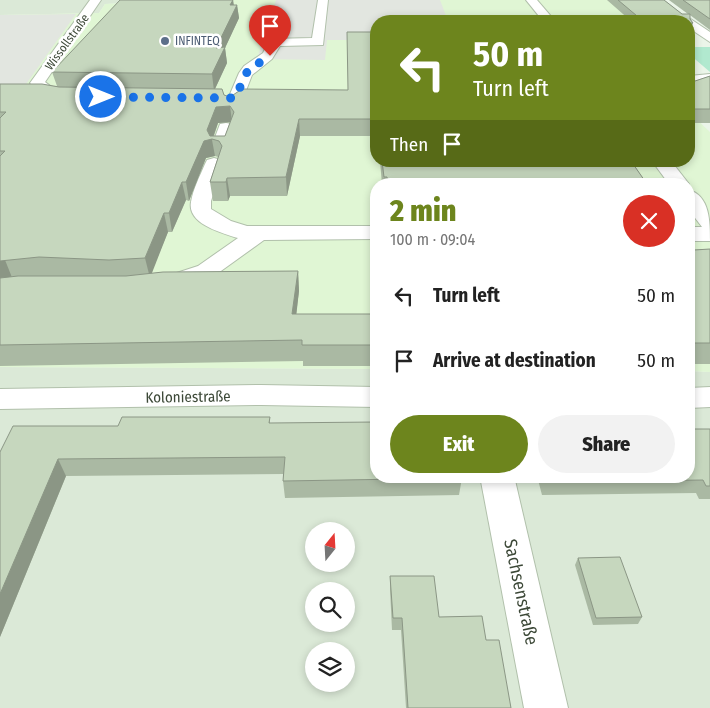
<!DOCTYPE html>
<html lang="en">
<head>
<meta charset="utf-8">
<style>
	body { margin:0; font-family:"Fira Sans Condensed",sans-serif; background:#f2f2f2; color:#222; height:100vh; display:flex; flex-direction:column; font-size:19px; white-space:nowrap }
	* { box-sizing:border-box; margin:0 }
	p { font-size:16px; color:#767676 }
	.icon { flex:none; width:28px; height:28px; fill:none; stroke:currentColor; stroke-width:2; stroke-linecap:round; stroke-linejoin:round }
	.map { position:relative; flex:1; overflow:hidden }
	.side { position:absolute; left:370px; top:178px; width:325px; height:305px; display:flex; flex-direction:column; background:#fff; border-radius:20px; box-shadow:0 2px 8px #0003 }
	.side>* { flex:none }
	.hud { position:absolute; left:370px; top:15px; width:325px; height:152px; border-radius:20px; box-shadow:0 2px 8px #0003; background:#6d851d; color:#fff; overflow:hidden }
	.needle { width:32px; rotate:18deg }
	.buttons { position:absolute; left:305px; top:522px; display:grid; gap:10px }
	.buttons a { display:grid; place-items:center; width:50px; height:50px; border-radius:50%; background:#fff; box-shadow:0 2px 8px #0003; font-size:25px }
	.pin { position:absolute; display:grid; place-items:center; width:42px; height:42px; color:#fff; margin:-51px -21px; border-radius:50% 50% 50% 0; rotate:-45deg; box-shadow:0 0 5px #0007 }
	.pin .icon { rotate:45deg }
	.me { position:absolute; width:55px; margin:-28px; rotate:90deg; stroke-linejoin:round; filter:drop-shadow(0 0 4px #0008) }
	.turn { display:flex; align-items:center; gap:18px; height:105px; padding:0 20px; font-size:22px }
	.turn .icon { width:65px; height:65px; stroke-width:2.5 }
	.turn b { display:block; font-size:35px; line-height:42px }
	.then { display:flex; align-items:center; height:48px; padding:0 20px; background:#0003; gap:10px; font-size:19px }
	.round { display:grid; place-items:center; flex:none; width:52px; height:52px; border-radius:26px; background:#f2f2f2 }
	.summary { display:flex; align-items:center; justify-content:space-between; height:85px; padding:0 20px }
	h1 { font-size:30px; font-weight:800; line-height:38px; color:#6d851d }
	.button { display:flex; gap:10px; margin-top:auto; padding:10px 20px }
	.button a { flex:1; height:58px; border-radius:30px; background:#6d851d; color:#fff; font-size:20px; font-weight:800; line-height:58px; text-align:center }
	.button a+a { background:#f2f2f2; color:#222 }
	ul { padding:0; list-style:none }
	li { display:flex; align-items:center; gap:15px; height:65px; padding:0 20px }
	li div { flex:1 }
	li b { display:block; font-size:19px }
	li em { font-style:normal }
	.map>svg:first-child { display:block }
	.residential { fill:#dbe9d7; fill-rule:evenodd }
	.commercial { fill:#e0f6d4 }
	.green { fill:#b1e9cf }
	.parking { fill:#e2e6e0 }
	.lines { fill:none; stroke-linecap:round; stroke-linejoin:round }
	.minor-casing { stroke:#b1c0ab; stroke-width:2 }
	.minor { fill:#fff; fill-rule:evenodd }
	.wall { fill:#aab9a3; fill-rule:evenodd }
	.shaded-wall { fill:#8b9685 }
	.building { fill:#c6d7be; stroke:#8b9685; fill-rule:evenodd }
	.route { stroke:#1a73e8; stroke-width:9; stroke-dasharray:0 16.2 }
	.service-dot { fill:#5c6f8a; stroke:#fff; stroke-width:2 }
	.labels { text-anchor:middle; stroke-width:5; stroke-linejoin:round; paint-order:stroke }
	.far-service-label { font-size:12px; fill:#4e5e75; stroke:#fff; text-anchor:start }
	.far-street-label { font-size:12px; fill:#3c4837; stroke:#fff }
	.street-label { font-size:15px; fill:#3c4837; stroke:#fff }
	.near-street-label { font-size:18px; fill:#3c4837; stroke:#fff }
</style>
</head>
<body>
<div class="map">
<svg width="710" height="708" viewBox="0 0 710 708">
	<rect width="100%" height="100%" fill="#ebf5e9"/>
	<!-- residential -->
	<g class="residential">
		<polygon points="0,0 185,0 105,4 99,13 0,15"/>
		<path d="M0 367 376 369V476H689V371L710 372V708H0ZM314 531H346V564H314ZM314 591H346V624H314ZM314 651H346V684H314Z"/>
	</g>
	<!-- commercial -->
	<polygon class="commercial" points="185,0 630,0 658,21 376,21 376,161 689,161 689,112 710,132 710,372 689,371 689,184 376,184 376,369 0,367 0,15 99,13 105,4"/>
	<!-- green -->
	<polygon class="green" points="689,47 710,47 710,72 689,54"/>
	<!-- parking -->
	<g class="parking">
		<polygon points="276,0 440,0 448,21 376,21 376,40 327,40 325,60 257,59"/>
		<polygon points="76,14 24,87 0,87 0,15"/>
	</g>
	<g class="lines">
		<defs>
			<g id="minor">
				<path d="M90 0H101L45 82C58 94 73 87 80 96L72 101 44 97 30 83Z"/>
				<polygon points="318,0 328,0 323,45 280,46 272,59 252,75 239,109 227,109 225,106 239,73 244,66 263,53 270,39 312,38"/>
				<polygon points="526,0 537,0 555,21 543,21"/>
				<polygon points="689,18 710,32 710,42 689,28 689,21 684,21"/>
				<polygon points="710,74 710,82 689,84 689,76"/>
				<polygon points="226,123 232,124 234,128 226,152 214,152 211,148 220,124"/>
				<path d="M214 158 221 160 223 164 211 201V209L231 221 247 226H376V239L264 240 214 276 167 291 158 289 155 284 158 279 198 266 238 238C222 233 187 224 191 202 193 189 200 176 205 164L207 160Z"/>
				<polygon points="652,161 671,161 689,184 669,184"/>
				<path d="M689 190C710 196 710 222 710 241H689V227H702L689 210Z"/>
				<polygon points="261,385 376,387 376,407 261,405 0,409 0,389"/>
				<polygon points="710,387 710,407 689,408 689,388"/>
				<polygon points="480,476 514,476 568,708 524,708"/>
			</g>
		</defs>
		<!-- minor casing -->
		<use href="#minor" class="minor-casing"/>
		<!-- minor -->
		<use href="#minor" class="minor"/>
	</g>
	<!-- wall -->
	<g class="wall">
		<path d="M233 0 234 5H237L239 18 225 48 227 63 215 89 224 95 230 97 348 90 376 32V136H300L287 196H230L228 201H213L210 182 218 157 215 156 206 158 189 201 186 200 172 232H168L151 273 298 271 299 291 296 314H376V366H303V361L0 366V84L57 86 52 72ZM230 122 225 136H214L218 123Z"/>
		<polygon points="607,0 664,0 682,14 688,14 669,0 710,0 710,30 690,15 690,19 693,23 691,31 689,31 689,21 631,21"/>
		<polygon points="710,76 710,123 689,123 689,83"/>
		<polygon points="380,161 631,161 647,184 382,184"/>
		<polygon points="689,242 694,250 710,249 710,364 689,364"/>
		<polygon points="270,417 270,423 462,478 459,495 285,498 283,481 283,474 66,476 0,637 0,452 118,426"/>
		<polygon points="710,429 710,499 699,499 696,493 542,495 537,476 689,476"/>
		<polygon points="578,558 642,617 638,624 593,625 575,565"/>
		<polygon points="390,576 439,617 486,640 511,708 406,708 401,630 392,630 390,589"/>
	</g>
	<!-- shaded-wall -->
	<g class="shaded-wall">
		<polygon points="227,0 233,0 234,10 237,5 239,18 225,48 227,63 214,91 212,74 216,48"/>
		<polygon points="230,106 232,122 218,123 212,140 215,156 206,158 189,201 186,182 216,107"/>
		<polygon points="299,119 300,136 287,196 286,177"/>
		<polygon points="227,178 230,196 228,201 226,182"/>
		<polygon points="182,182 186,200 172,232 169,213"/>
		<polygon points="164,213 168,232 150,278 145,258"/>
		<polygon points="5,260 13,280 0,283 0,261"/>
		<polygon points="298,271 299,291 294,335 292,314"/>
		<polygon points="58,459 66,476 0,637 0,594"/>
	</g>
	<!-- building -->
	<g class="building">
		<polygon points="120,0 233,0 230,5 237,5 216,48 225,47 212,74 52,72"/>
		<polygon points="618,0 664,0 682,14 690,14 690,19 693,23 689,23 689,21 643,21"/>
		<polygon points="683,0 710,0 710,19"/>
		<path d="M347 32H376V119H299L286 177 227 178 226 182H210L222 146 219 141 212 139 204 141 186 182H182L169 213H164L145 258 109 260 39 257 0 261V156L5 151H0V118L6 112H0V84H42L59 87 222 89 224 95 230 97 242 89 348 90ZM230 106 234 112 225 136H210L207 130 216 107Z"/>
		<polygon points="710,76 710,109 689,109 689,83"/>
		<polygon points="382,161 631,161 647,184 388,184 387,177 384,177"/>
		<polygon points="689,242 694,250 710,249 710,343 689,343"/>
		<polygon points="298,271 292,314 376,314 376,345 302,345 302,340 0,345 0,278 18,276 126,276 163,272"/>
		<polygon points="122,417 270,417 269,423 376,422 376,476 461,476 462,478 283,481 285,457 58,459 0,594 0,452 13,426 118,426"/>
		<polygon points="689,429 710,429 710,486 706,486 703,480 546,482 544,476 689,476"/>
		<polygon points="620,557 642,617 596,618 578,558"/>
		<polygon points="390,576 434,576 439,617 482,616 486,640 499,640 511,708 408,708 402,618 393,618"/>
	</g>
	<g class="lines">
		<!-- route -->
		<polyline class="route" points="101,97 235,98 248,70 270,56"/>
	</g>
	<!-- markers -->
	<circle class="service-dot" cx="165" cy="41" r="5"/>
	<g class="labels">
		<!-- far-service labels -->
		<g class="far-service-label">
			<text x="175" y="45">INFINTEQ</text>
		</g>
		<!-- far-street labels -->
		<g class="far-street-label">
			<text transform="translate(67 42) rotate(-54)" y="4">Wissollstraße</text>
		</g>
		<!-- street labels -->
		<g class="street-label">
			<text transform="translate(188 397) rotate(-1)" y="5">Koloniestraße</text>
		</g>
		<!-- near-street labels -->
		<g class="near-street-label">
			<text transform="translate(521 592) rotate(78)" y="6">Sachsenstraße</text>
		</g>
	</g>
</svg>
<div class="buttons">
<a><svg class="needle" viewBox="-14 -14 28 28"><path d="M0-13l5 13h-10z" fill="#e53935"/><path d="M0 13l5-13h-10z" fill="#767676"/></svg></a>
<a><svg class="icon" aria-label="search" viewBox="0 0 24 24"><circle cx="10" cy="10" r="6"/><path d="M15 15l6 6"/></svg></a>
<a><svg class="icon" aria-label="layers" viewBox="0 0 24 24"><path d="M12 4l9 5-9 5-9-5zM3 14l9 5 9-5"/></svg></a>
</div>
<div class="pin" style="left:270px;top:56px;background:#d93025"><svg class="icon" aria-label="arrive" viewBox="0 0 24 24"><path d="M6 21V4h12l-3 4 3 4H6"/></svg></div>
<svg class="me" style="left:101px;top:97px" viewBox="-20 -20 40 40"><circle r="17" fill="#1a73e8" stroke="#fff" stroke-width="3"/><path d="M0-11L8 9 0 5-8 9z" fill="#fff"/></svg>
<div class="hud">
<div class="turn"><svg class="icon" aria-label="left" viewBox="0 0 24 24"><path d="M17 20v-9H6M10 6l-5 5 5 5"/></svg><div><b>50 m</b>Turn left</div></div>
<div class="then">Then<svg class="icon" aria-label="arrive" viewBox="0 0 24 24"><path d="M6 21V4h12l-3 4 3 4H6"/></svg></div>
</div>
<section class="side">
<div class="summary"><div><h1>2 min</h1><p>100 m · 09:04</p></div><a class="round" style="background:#d93025;color:#fff"><svg class="icon" aria-label="close" viewBox="0 0 24 24"><path d="M6 6l12 12M18 6L6 18"/></svg></a></div>
<ul>
<li><svg class="icon" aria-label="left" viewBox="0 0 24 24"><path d="M17 20v-9H6M10 6l-5 5 5 5"/></svg><div><b>Turn left</b></div><em>50 m</em></li>
<li><svg class="icon" aria-label="arrive" viewBox="0 0 24 24"><path d="M6 21V4h12l-3 4 3 4H6"/></svg><div><b>Arrive at destination</b></div><em>50 m</em></li>
</ul>
<div class="button"><a>Exit</a><a>Share</a></div>
</section>
</div>
</body>
</html>
